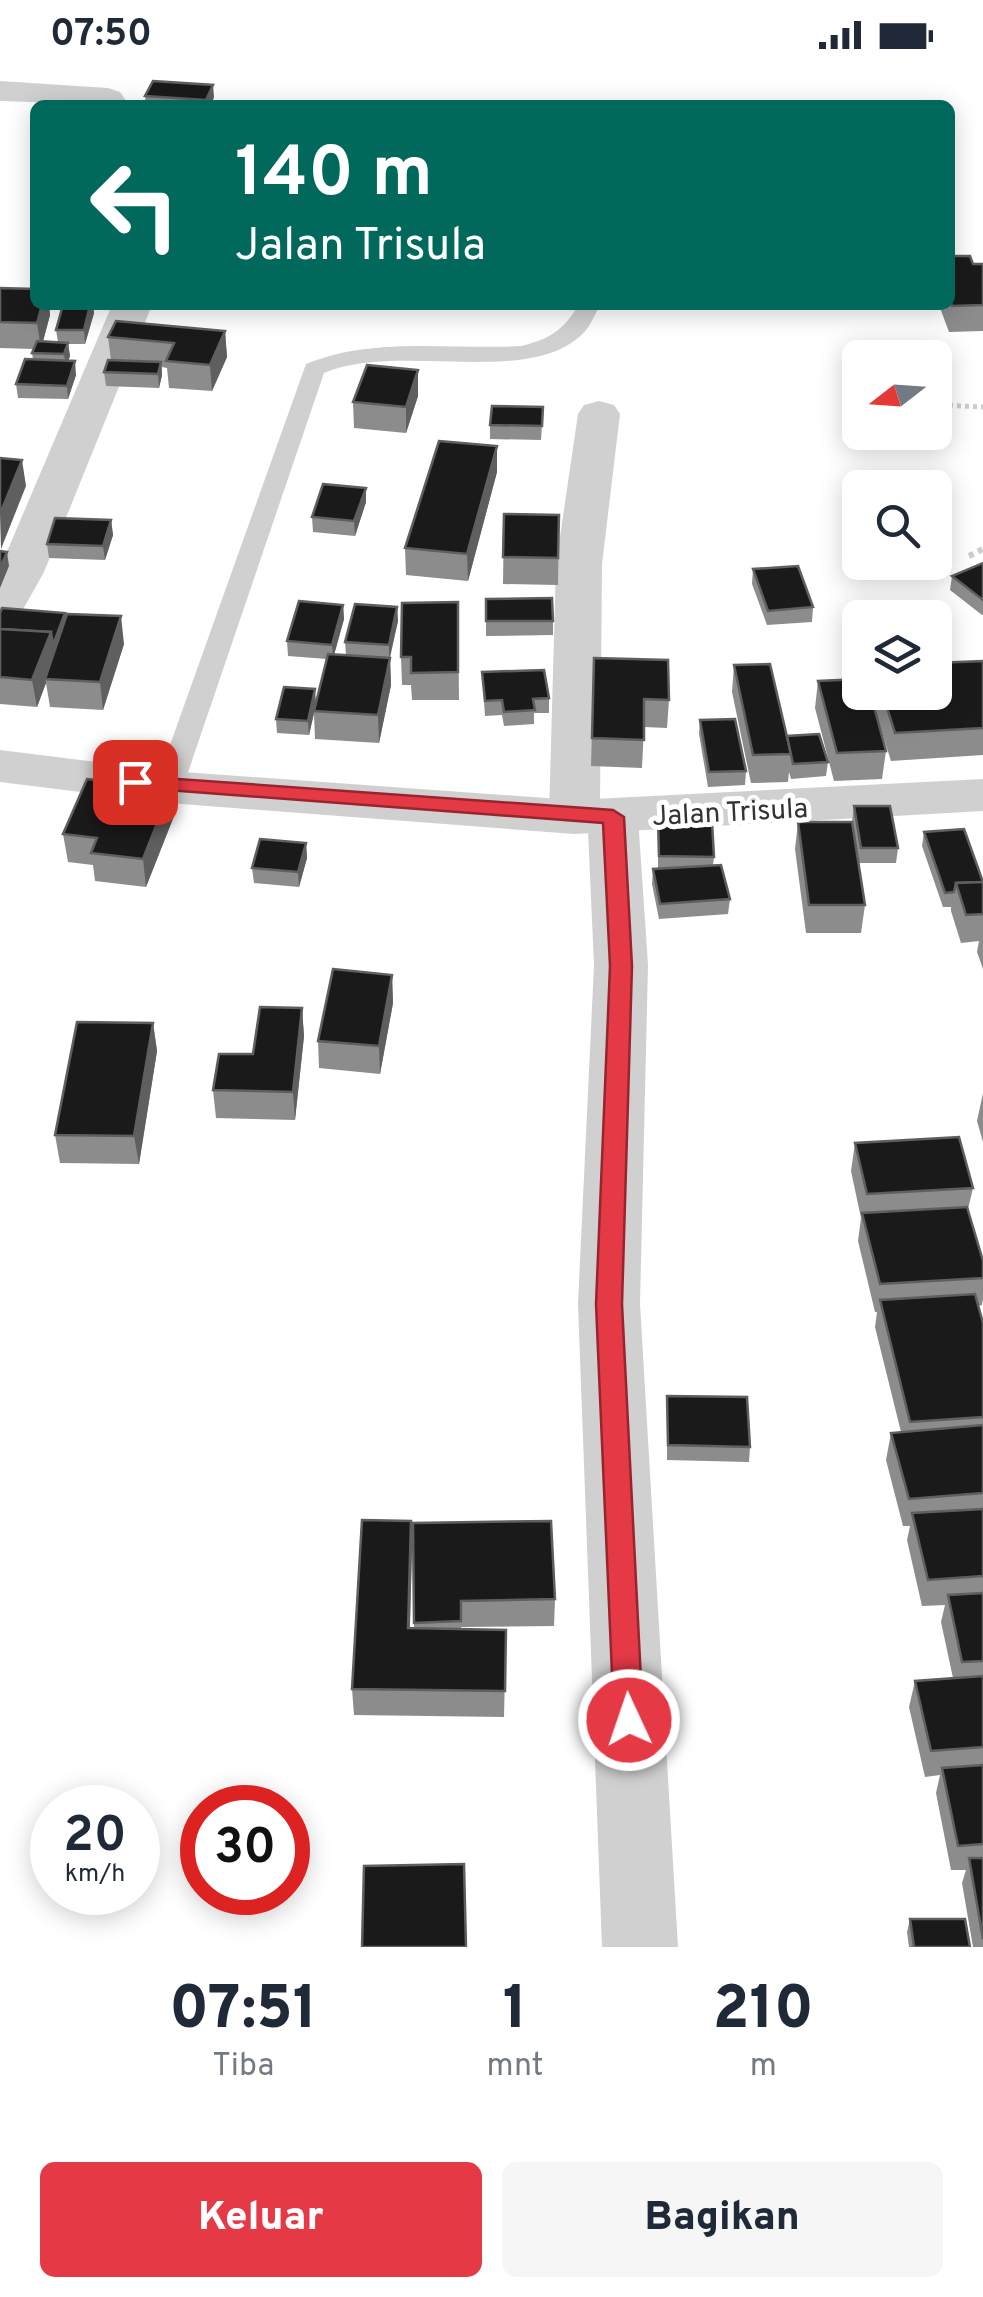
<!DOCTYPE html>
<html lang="id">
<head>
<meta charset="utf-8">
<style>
	body { margin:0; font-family:Overpass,sans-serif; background:#f6f6f7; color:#1f2937; height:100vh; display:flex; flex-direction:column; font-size:38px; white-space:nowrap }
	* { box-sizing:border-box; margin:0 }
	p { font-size:32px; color:#747a83 }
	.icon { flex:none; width:55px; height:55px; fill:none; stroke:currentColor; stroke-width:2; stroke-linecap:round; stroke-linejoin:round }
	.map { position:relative; height:1877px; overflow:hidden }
	.drawer { display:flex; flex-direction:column; background:#fff; flex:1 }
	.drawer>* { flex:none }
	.guide { position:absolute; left:30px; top:30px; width:925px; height:210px; border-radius:15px; box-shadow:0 5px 25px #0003; background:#00695c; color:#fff; overflow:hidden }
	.needle { width:65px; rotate:253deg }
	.fabs { position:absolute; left:842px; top:270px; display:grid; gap:20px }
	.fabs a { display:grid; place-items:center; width:110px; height:110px; border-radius:15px; background:#fff; box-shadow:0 5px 25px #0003; font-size:50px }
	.speed { position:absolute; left:30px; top:1715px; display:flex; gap:20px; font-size:50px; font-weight:700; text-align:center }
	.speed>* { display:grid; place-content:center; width:130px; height:130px; border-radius:50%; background:#fff; box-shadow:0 5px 25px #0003; line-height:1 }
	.speed small { font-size:25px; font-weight:400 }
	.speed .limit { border:15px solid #d22; background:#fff; color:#111 }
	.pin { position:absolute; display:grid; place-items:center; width:85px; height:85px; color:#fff; margin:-42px; border-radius:20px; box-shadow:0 5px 15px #0006 }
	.me { position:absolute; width:110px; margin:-55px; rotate:357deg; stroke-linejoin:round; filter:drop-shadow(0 0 8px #0008) }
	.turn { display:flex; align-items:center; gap:35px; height:210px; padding:0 40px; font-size:45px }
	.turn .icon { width:130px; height:130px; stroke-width:2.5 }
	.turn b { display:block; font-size:70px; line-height:85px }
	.eta { display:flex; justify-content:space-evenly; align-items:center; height:170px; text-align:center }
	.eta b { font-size:60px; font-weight:800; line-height:70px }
	.action { display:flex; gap:20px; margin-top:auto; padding:20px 40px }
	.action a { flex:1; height:115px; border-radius:15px; background:#e63946; color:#fff; font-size:40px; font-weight:800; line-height:115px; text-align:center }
	.action a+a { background:#f6f6f7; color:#1f2937 }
	.status { display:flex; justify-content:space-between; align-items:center; height:70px; padding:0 50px; background:#fff; direction:ltr }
	.status svg { height:28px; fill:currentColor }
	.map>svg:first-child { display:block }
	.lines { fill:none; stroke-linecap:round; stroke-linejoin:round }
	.path-far1 { stroke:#cdcdcd; stroke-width:5; stroke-dasharray:4 4; stroke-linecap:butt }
	.path { stroke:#cdcdcd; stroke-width:6; stroke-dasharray:5 5; stroke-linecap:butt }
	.service { fill:#d0d0d0; fill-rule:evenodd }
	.minor { fill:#d0d0d0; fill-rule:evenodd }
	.tertiary { fill:#d0d0d0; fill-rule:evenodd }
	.wall { fill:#8c8c8c }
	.shaded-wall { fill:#5f5f5f }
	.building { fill:#1a1a1a; stroke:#5f5f5f; stroke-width:2.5 }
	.route { fill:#e63946; stroke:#96252e; stroke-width:2.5 }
	.labels { text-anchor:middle; stroke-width:10; stroke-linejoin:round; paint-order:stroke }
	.street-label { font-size:28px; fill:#333; stroke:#fff }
</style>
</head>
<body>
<div class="status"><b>07:50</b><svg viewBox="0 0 49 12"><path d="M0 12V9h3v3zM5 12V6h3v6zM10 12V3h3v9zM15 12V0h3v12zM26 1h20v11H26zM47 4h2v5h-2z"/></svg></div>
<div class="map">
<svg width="983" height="1877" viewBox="0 0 983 1877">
	<rect width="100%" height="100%" fill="#fff"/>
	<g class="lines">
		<!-- path-far1 -->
		<polyline class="path-far1" points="941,335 983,337"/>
		<!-- path -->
		<polyline class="path" points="969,486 983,479"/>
		<!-- service -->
		<path class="service" d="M578 235H600C594 246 589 260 579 267 523 316 397 272 324 303L183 717 179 723H159L155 717 306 294C374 266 449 280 521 276 550 269 564 260 578 235Z"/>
		<!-- minor -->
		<g class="minor">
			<polygon points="0,11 108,18 120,22 129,35 0,31"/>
			<polygon points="112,235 152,235 44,502 16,552 0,556 0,498"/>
			<polygon points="599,331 614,335 620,344 602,494 600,734 613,730 631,735 638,747 648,895 640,1234 678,1877 602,1877 578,1234 594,895 588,760 574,764 556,759 549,747 556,494 578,344 584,335"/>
		</g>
		<!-- tertiary -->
		<polygon class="tertiary" points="0,680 169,701 574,730 983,709 983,741 574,764 169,733 0,712"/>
	</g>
	<!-- wall -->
	<g class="wall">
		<polygon points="145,26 214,27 211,35 146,35"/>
		<polygon points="950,186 973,194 983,194 983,261 949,262 939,235 950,235"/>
		<polygon points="0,218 35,235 49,235 50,245 43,271 58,272 56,260 90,235 93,235 94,243 85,274 68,274 70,286 68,291 76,305 68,329 18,328 16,314 33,290 32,283 34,279 0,278"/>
		<polygon points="225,261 227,287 212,321 169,318 167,298 162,297 162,305 159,318 106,316 104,302 111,290 108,267"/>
		<polygon points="418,300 418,326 406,363 354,358 353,332"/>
		<polygon points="543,337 541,370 490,369 490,355"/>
		<polygon points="497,402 468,511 406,505 405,478"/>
		<polygon points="366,432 355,466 313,462 312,447"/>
		<polygon points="504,444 559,445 558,515 503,514"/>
		<polygon points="111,450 113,465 105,490 49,488 47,474"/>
		<polygon points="983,493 983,544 982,545 950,520 952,506"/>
		<polygon points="753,499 813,537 812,552 767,555 752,514"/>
		<polygon points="486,529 553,551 553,565 486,566"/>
		<polygon points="458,532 459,630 412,630 411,615 402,615 401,587"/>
		<polygon points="343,535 344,549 334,584 346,585 345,572 397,537 398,551 390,588 391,615 379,673 315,669 314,644 309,665 277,663 276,649 316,631 327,589 288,586 287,571"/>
		<polygon points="0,543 66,547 124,574 103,640 50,637 46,613 37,637 0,634"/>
		<polygon points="594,588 669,630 667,658 644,657 642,698 591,696"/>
		<polygon points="983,591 983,685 891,691 871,628 886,681 882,709 834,711 815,638 818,611 870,622 935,622"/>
		<polygon points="734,595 787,666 828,692 826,706 791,709 789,702 788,712 751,713 732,622"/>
		<polygon points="482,602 549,628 549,643 534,643 534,654 504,656 502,645 485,646"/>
		<polygon points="700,650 746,701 745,715 708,717 699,664"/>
		<polygon points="171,718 174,746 146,817 95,811 93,795 68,792 63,764"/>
		<polygon points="854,736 898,778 896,793 859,793 865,835 861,863 806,863 795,779 798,752 852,752"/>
		<polygon points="658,751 714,787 713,795 730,829 728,844 659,849 652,814 653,799 658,799"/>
		<polygon points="924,762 983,812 983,899 977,882 979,871 961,873 951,841 951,837 943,837 922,776"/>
		<polygon points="306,773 307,788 299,817 254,813 252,798"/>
		<polygon points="392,905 393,933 380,1004 319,998 318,971"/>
		<polygon points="302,938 304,966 295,1050 216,1048 213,1020"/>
		<polygon points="153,953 157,981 139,1094 60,1093 55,1065"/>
		<polygon points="983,1023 983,1072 977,1051"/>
		<polygon points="855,1073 973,1118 968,1139 983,1191 983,1229 982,1235 978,1236 983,1253 983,1877 973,1877 962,1813 966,1800 951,1800 936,1723 940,1705 925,1707 909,1637 915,1611 953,1608 941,1552 945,1535 922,1536 907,1470 910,1456 903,1456 886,1390 891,1363 901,1362 875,1257 877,1242 875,1242 858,1171 861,1148 851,1101"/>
		<polygon points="667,1326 750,1377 749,1392 667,1390"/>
		<polygon points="411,1451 412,1478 410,1558 414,1559 413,1453 555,1529 554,1556 461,1557 461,1559 506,1560 504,1647 354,1645 352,1619"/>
		<polygon points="910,1849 970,1877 909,1877 907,1862"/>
	</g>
	<!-- shaded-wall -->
	<g class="shaded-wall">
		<polygon points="213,15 214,27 211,35 206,35 206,30"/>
		<polygon points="42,235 49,235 50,245 41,279 37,253"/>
		<polygon points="90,235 93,235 94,243 85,274 84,260"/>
		<polygon points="225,261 227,287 212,321 210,295"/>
		<polygon points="68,273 70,286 66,298 64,284"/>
		<polygon points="75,291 76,305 68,329 67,316"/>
		<polygon points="161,292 162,305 159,318 158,304"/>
		<polygon points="418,300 418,326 406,363 406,337"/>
		<polygon points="497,376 497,402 468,511 467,484"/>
		<polygon points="22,390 26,416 1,479 0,444"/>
		<polygon points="366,418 366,432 355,466 354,451"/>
		<polygon points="111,450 113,465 105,490 103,476"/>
		<polygon points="7,482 9,496 0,518 0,498"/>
		<polygon points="343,535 344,549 333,589 332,575"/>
		<polygon points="397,537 398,551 389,590 389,575"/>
		<polygon points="65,543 68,557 45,609 46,613 37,637 32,610 51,562"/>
		<polygon points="121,546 124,574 103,640 100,612"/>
		<polygon points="390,588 391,615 379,673 378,645"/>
		<polygon points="315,619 316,633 309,665 308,651"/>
		<polygon points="171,718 174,746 146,817 143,789"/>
		<polygon points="306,773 307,788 299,817 298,802"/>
		<polygon points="392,905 393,933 380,1004 379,976"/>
		<polygon points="302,938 304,966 295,1050 293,1022"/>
		<polygon points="153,953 157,981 139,1094 134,1066"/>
		<polygon points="411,1451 412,1478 409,1585 408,1558"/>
	</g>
	<!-- building -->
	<g class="building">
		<polygon points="153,11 213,15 206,30 145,26"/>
		<polygon points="950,186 970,186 973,194 983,194 983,235 952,236 950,229"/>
		<polygon points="0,218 35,219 35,235 42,235 37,253 0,252"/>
		<polygon points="63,235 90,235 84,260 56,260"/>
		<polygon points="116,251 225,261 210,295 166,291 174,273 108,267"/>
		<polygon points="37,271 68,273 64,284 32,283"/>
		<polygon points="25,289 75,291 67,316 16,314"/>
		<polygon points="108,290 161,292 158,304 104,302"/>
		<polygon points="367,295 418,300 406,337 353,332"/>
		<polygon points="492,336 543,337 542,356 490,355"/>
		<polygon points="439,371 497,376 467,484 405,478"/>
		<polygon points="0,388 22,390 0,444"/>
		<polygon points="323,414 366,418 354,451 312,447"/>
		<polygon points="504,444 559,445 558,488 503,487"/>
		<polygon points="55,448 111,450 103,476 47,474"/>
		<polygon points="0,481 7,482 0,498"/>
		<polygon points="983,493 983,530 952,506"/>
		<polygon points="798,496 813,537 768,541 753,499"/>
		<polygon points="552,528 553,551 486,551 486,529"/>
		<polygon points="299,531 343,535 332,575 287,571"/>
		<polygon points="458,532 458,602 411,603 411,587 401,587 402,533"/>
		<polygon points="355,534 397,537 389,575 345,572"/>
		<polygon points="2,538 65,543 53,575 51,562 0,559 0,543"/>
		<polygon points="67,544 121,546 100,612 45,609"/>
		<polygon points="0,559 51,562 32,610 0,607"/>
		<polygon points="328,584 390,588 378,645 314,641"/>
		<polygon points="594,588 668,590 669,630 644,629 644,670 592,668"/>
		<polygon points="983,591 983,658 895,663 882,622 935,622 935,593"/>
		<polygon points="770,594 791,684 753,685 734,595"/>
		<polygon points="544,600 549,628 533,629 535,640 504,642 502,630 485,631 482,602"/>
		<polygon points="860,609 860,622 870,622 886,681 837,683 818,611"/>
		<polygon points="284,617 315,619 308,651 276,649"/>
		<polygon points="735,649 746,701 709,702 700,650"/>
		<polygon points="819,664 828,692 793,694 787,666"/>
		<polygon points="87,709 171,718 143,789 91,783 97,768 63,764"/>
		<polygon points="854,736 890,736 898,778 861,778"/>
		<polygon points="658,751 712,752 714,787 659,786"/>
		<polygon points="798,752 852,752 865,835 809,835"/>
		<polygon points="964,759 983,812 956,813 954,822 945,823 924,762"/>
		<polygon points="260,769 306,773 298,802 252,798"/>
		<polygon points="721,795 730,829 660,834 653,799"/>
		<polygon points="983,812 983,844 966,845 956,813"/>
		<polygon points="333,899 392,905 379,976 318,971"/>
		<polygon points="260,937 302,938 293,1022 213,1020 219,984 253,984"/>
		<polygon points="77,952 153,953 134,1066 55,1065"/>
		<polygon points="959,1067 973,1118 867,1124 855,1073"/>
		<polygon points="967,1137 983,1191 983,1208 880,1214 862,1143"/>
		<polygon points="975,1224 983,1253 983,1347 910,1352 880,1230"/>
		<polygon points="667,1326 747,1327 750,1377 668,1375"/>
		<polygon points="983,1355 983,1423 909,1429 891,1363"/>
		<polygon points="983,1439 983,1506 928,1510 912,1443"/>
		<polygon points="362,1450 411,1451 408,1558 506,1560 505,1621 352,1619"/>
		<polygon points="551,1451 555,1529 461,1531 461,1551 414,1553 413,1453"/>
		<polygon points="983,1523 983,1591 962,1592 948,1525"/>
		<polygon points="983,1606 983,1677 931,1681 915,1611"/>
		<polygon points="983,1695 983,1774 958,1776 942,1698"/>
		<polygon points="969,1788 983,1788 983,1869"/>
		<polygon points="464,1794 466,1877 362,1877 364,1796"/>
		<polygon points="910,1849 965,1849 970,1877 914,1877"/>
	</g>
	<!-- route -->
	<polygon class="route" points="135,706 613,740 624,747 632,896 622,1234 643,1650 639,1659 629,1663 618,1659 614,1650 596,1234 610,896 603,753 128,717 125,712"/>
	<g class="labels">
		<!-- street labels -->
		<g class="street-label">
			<text transform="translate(730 741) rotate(-3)" y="10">Jalan Trisula</text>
		</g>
	</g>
</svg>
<div class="fabs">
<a><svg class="needle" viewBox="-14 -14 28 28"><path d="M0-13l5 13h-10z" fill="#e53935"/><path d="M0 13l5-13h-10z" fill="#747a83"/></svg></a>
<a><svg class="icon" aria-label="search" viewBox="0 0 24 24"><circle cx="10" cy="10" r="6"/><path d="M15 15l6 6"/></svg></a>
<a><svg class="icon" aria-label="layers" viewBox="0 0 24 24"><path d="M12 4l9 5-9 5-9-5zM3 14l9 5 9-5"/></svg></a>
</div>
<div class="speed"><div>20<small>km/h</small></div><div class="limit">30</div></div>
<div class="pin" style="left:135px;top:712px;background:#d93025"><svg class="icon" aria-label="arrive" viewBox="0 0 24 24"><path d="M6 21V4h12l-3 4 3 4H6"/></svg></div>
<svg class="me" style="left:629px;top:1650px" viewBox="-20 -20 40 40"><circle r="17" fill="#e63946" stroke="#fff" stroke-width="3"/><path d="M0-11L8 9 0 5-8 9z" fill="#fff"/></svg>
<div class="guide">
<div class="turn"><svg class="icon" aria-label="left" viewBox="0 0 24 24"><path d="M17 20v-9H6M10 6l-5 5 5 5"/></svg><div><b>140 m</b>Jalan Trisula</div></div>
</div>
</div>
<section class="drawer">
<div class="eta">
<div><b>07:51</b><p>Tiba</p></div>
<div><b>1</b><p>mnt</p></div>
<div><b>210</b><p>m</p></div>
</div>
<div class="action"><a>Keluar</a><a>Bagikan</a></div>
</section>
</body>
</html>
